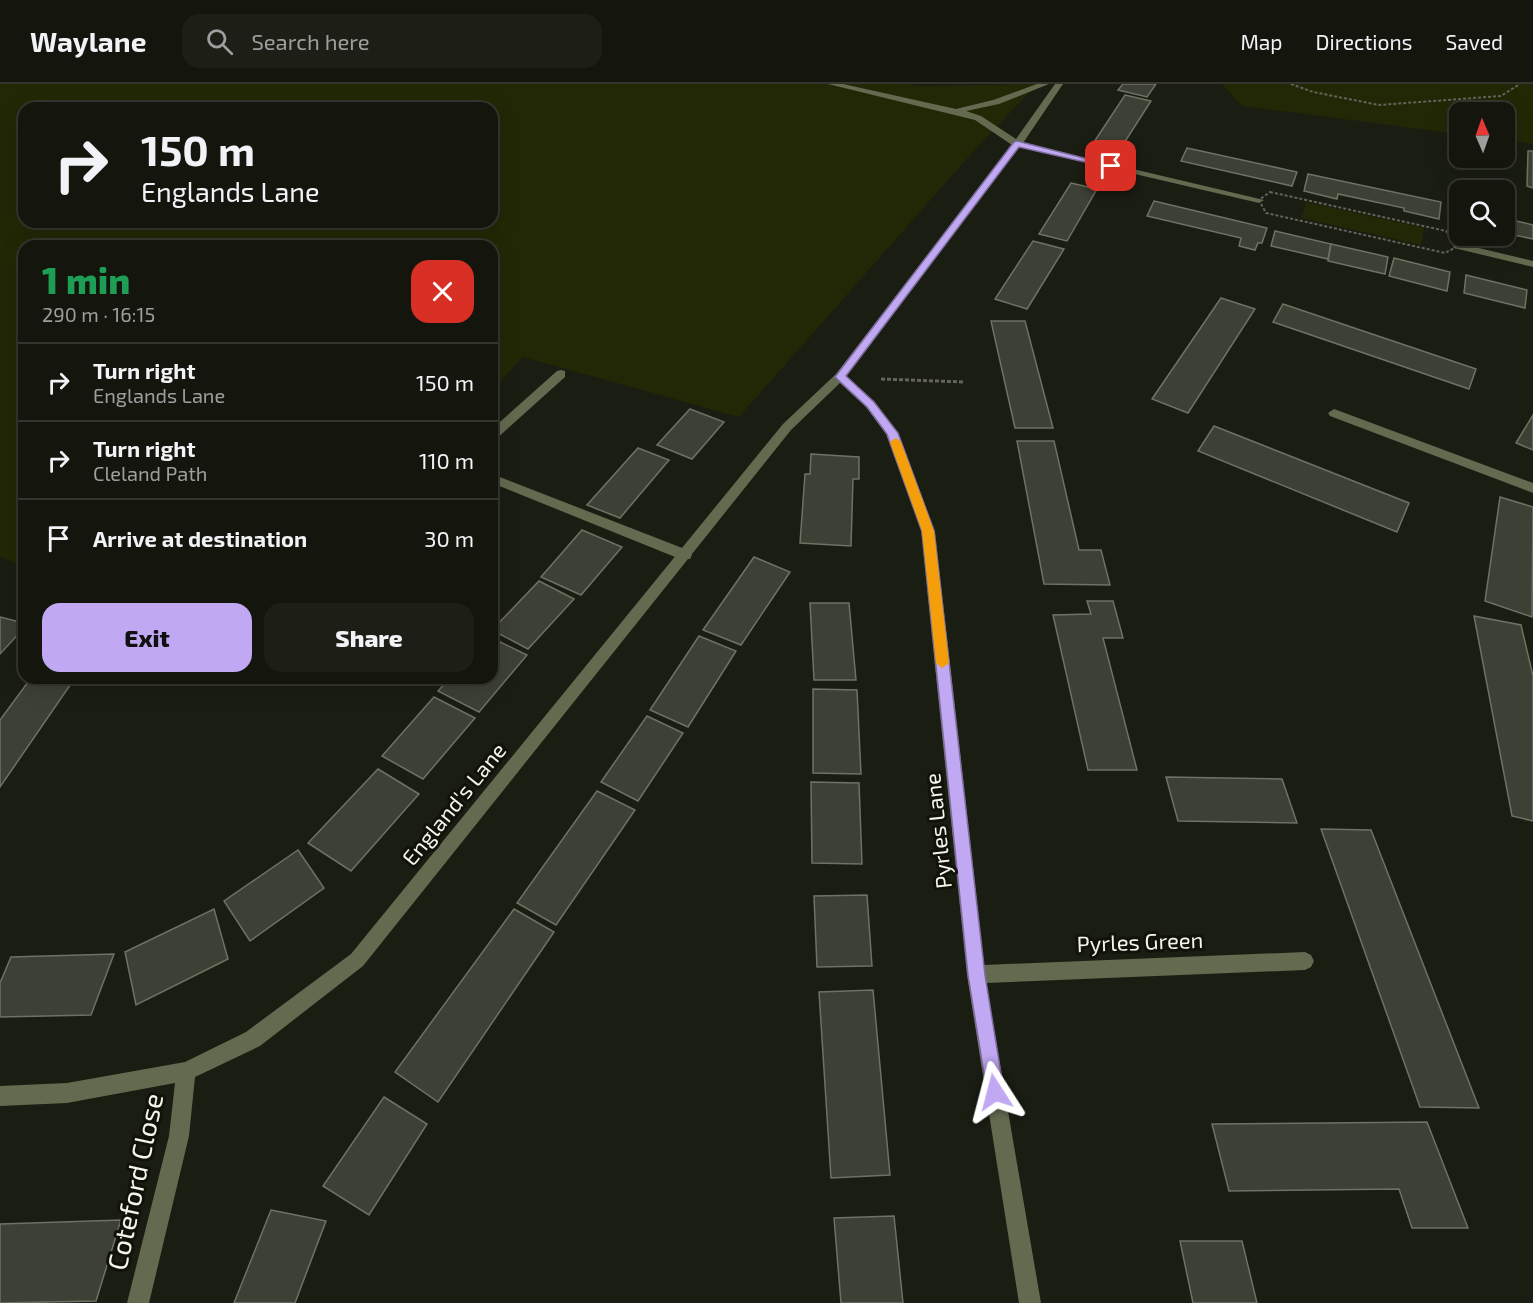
<!DOCTYPE html>
<html lang="en">
<head>
<meta charset="utf-8">
<style>
	body { margin:0; font-family:"Exo 2",sans-serif; background:#1d1f17; color:#f1f3f6; height:100vh; display:flex; flex-direction:column; font-size:22px; white-space:nowrap }
	* { box-sizing:border-box; margin:0 }
	p { font-size:20px; color:#9d9f9e }
	.icon { flex:none; width:33px; height:33px; fill:none; stroke:currentColor; stroke-width:2; stroke-linecap:round; stroke-linejoin:round }
	.map { position:relative; flex:1; overflow:hidden }
	.details { position:absolute; left:18px; top:156px; width:480px; height:444px; display:flex; flex-direction:column; background:#14160e; border-radius:18px; box-shadow:0 6px 24px #0002,0 0 0 2px #33352e }
	.details>* { flex:none }
	.guide { position:absolute; left:18px; top:18px; width:480px; height:126px; border-radius:18px; box-shadow:0 6px 24px #0002,0 0 0 2px #33352e; background:#14160e; color:#f1f3f6; overflow:hidden }
	.needle { width:39px; rotate:358deg }
	.fabs { position:absolute; left:1449px; top:18px; display:grid; gap:12px }
	.fabs a { display:grid; place-items:center; width:66px; height:66px; border-radius:12px; background:#14160e; box-shadow:0 6px 24px #0002,0 0 0 2px #33352e; font-size:30px }
	.pin { position:absolute; display:grid; place-items:center; width:51px; height:51px; color:#fff; margin:-26px; border-radius:12px; box-shadow:0 3px 9px #0006 }
	.me { position:absolute; width:66px; margin:-33px; rotate:351deg; stroke-linejoin:round; filter:drop-shadow(0 0 4px #0008) }
	.turn { display:flex; align-items:center; gap:21px; height:126px; padding:0 24px; font-size:27px }
	.turn .icon { width:78px; height:78px; stroke-width:2.5 }
	.turn b { display:block; font-size:42px; line-height:51px }
	.round { display:grid; place-items:center; flex:none; width:63px; height:63px; border-radius:18px; background:#1d1f17 }
	.overview { display:flex; align-items:center; justify-content:space-between; height:102px; padding:0 24px }
	h1 { font-size:36px; font-weight:800; line-height:45px; color:#1e9e55 }
	.action { display:flex; gap:12px; margin-top:auto; padding:12px 24px }
	.action a { flex:1; height:69px; border-radius:18px; background:#c1a8f3; color:#111; font-size:24px; font-weight:800; line-height:69px; text-align:center }
	.action a+a { background:#1d1f17; color:#f1f3f6 }
	ul { padding:0; list-style:none }
	li { display:flex; align-items:center; gap:18px; height:78px; padding:0 24px; border-top:2px solid #33352e }
	li div { flex:1 }
	li b { display:block; font-size:22px }
	li em { font-style:normal }
	header { display:flex; align-items:center; gap:36px; box-sizing:border-box; height:84px; padding:0 30px; background:#14160e; border-bottom:2px solid #33352e }
	header strong { font-size:28px }
	nav { display:flex; gap:33px; margin-inline-start:auto; font-size:21px }
	.search { width:420px; height:54px; background:#1d1f17; display:flex; align-items:center; gap:15px; box-sizing:border-box; padding:0 21px; border-radius:18px; color:#9d9f9e; font-size:22px }
	.map>svg:first-child { display:block }
	.green { fill:#222806; fill-rule:evenodd }
	.building { fill:#3d4034; stroke:#6e7265; stroke-width:1.5 }
	.lines { fill:none; stroke-linecap:round; stroke-linejoin:round }
	.path-far1 { stroke:#62645a; stroke-width:2; stroke-dasharray:3 2; stroke-linecap:butt }
	.path { stroke:#62645a; stroke-width:3; stroke-dasharray:4 2; stroke-linecap:butt }
	.lane { fill:#636a4f; fill-rule:evenodd }
	.street { fill:#636a4f; fill-rule:evenodd }
	.route { fill:#c1a8f3; stroke:#7d6d9e; stroke-width:1.5 }
	.slow { fill:#f59e0b }
	.labels { text-anchor:middle; stroke-width:6; stroke-linejoin:round; paint-order:stroke }
	.street-label { font-size:22px; fill:#f4f6ee; stroke:#111309 }
	.near-street-label { font-size:27px; fill:#f4f6ee; stroke:#111309 }
</style>
</head>
<body>
<header>
<strong>Waylane</strong>
<div class="search"><svg class="icon" aria-label="search" viewBox="0 0 24 24"><circle cx="10" cy="10" r="6"/><path d="M15 15l6 6"/></svg>Search here</div>
<nav><a>Map</a><a>Directions</a><a>Saved</a></nav>
</header>
<div class="map">
<svg width="1533" height="1219" viewBox="0 0 1533 1219">
	<rect width="100%" height="100%" fill="#1a1d12"/>
	<!-- green -->
	<g class="green">
		<path d="M0 0H910L917 2 1037 0 972 69 739 333 523 273 492 306V162H24V482L0 473ZM24 24H492V138H24Z"/>
		<polygon points="1222,0 1533,0 1533,60 1505,56 1504,28 1460,28 1459,50 1242,22"/>
		<polygon points="1306,118 1424,144 1421,161 1301,134"/>
	</g>
	<!-- building -->
	<g class="building">
		<polygon points="1123,0 1156,0 1147,13 1118,6"/>
		<polygon points="1125,11 1151,17 1121,64 1094,58"/>
		<polygon points="1187,64 1297,88 1292,102 1181,77"/>
		<polygon points="1528,67 1533,67 1533,104 1527,102"/>
		<polygon points="1308,90 1441,118 1439,135 1404,127 1404,124 1338,110 1337,115 1304,107"/>
		<polygon points="1071,99 1097,105 1067,157 1039,150"/>
		<polygon points="1154,117 1267,144 1262,159 1258,159 1255,166 1239,162 1241,154 1147,132"/>
		<polygon points="1504,134 1533,141 1533,155 1504,149"/>
		<polygon points="1275,147 1331,160 1328,175 1271,162"/>
		<polygon points="1033,157 1064,165 1027,225 995,215"/>
		<polygon points="1331,160 1388,173 1385,190 1328,177"/>
		<polygon points="1394,174 1450,188 1447,207 1389,192"/>
		<polygon points="1466,191 1527,206 1525,224 1464,209"/>
		<polygon points="1221,214 1255,225 1188,329 1152,315"/>
		<polygon points="1283,220 1476,285 1469,305 1273,238"/>
		<polygon points="991,237 1025,237 1053,344 1015,344"/>
		<polygon points="690,325 724,338 692,375 657,361"/>
		<polygon points="1533,331 1533,366 1516,359"/>
		<polygon points="1214,342 1409,419 1397,448 1198,367"/>
		<polygon points="1017,357 1054,357 1079,466 1101,466 1110,501 1044,500"/>
		<polygon points="638,364 669,376 620,434 587,421"/>
		<polygon points="811,370 859,373 859,395 853,395 851,462 800,459 805,390 810,390"/>
		<polygon points="1500,413 1533,423 1532,533 1485,517"/>
		<polygon points="582,446 622,463 581,511 541,493"/>
		<polygon points="754,473 790,488 741,561 703,546"/>
		<polygon points="539,497 574,515 528,565 492,546"/>
		<polygon points="1087,517 1113,517 1123,554 1103,554 1137,686 1088,686 1053,531 1091,530"/>
		<polygon points="810,519 849,519 856,596 814,596"/>
		<polygon points="1474,532 1521,541 1533,592 1533,737 1512,732"/>
		<polygon points="0,533 24,539 24,544 0,570"/>
		<polygon points="699,552 736,567 688,643 650,626"/>
		<polygon points="492,554 527,571 479,628 438,607 450,594 492,594"/>
		<polygon points="31,594 75,594 0,703 0,636"/>
		<polygon points="813,605 857,606 861,690 813,689"/>
		<polygon points="434,613 475,634 423,695 382,672"/>
		<polygon points="647,632 683,649 638,717 601,698"/>
		<polygon points="378,685 419,710 351,787 308,759"/>
		<polygon points="1166,693 1282,695 1297,739 1178,737"/>
		<polygon points="811,698 859,699 862,780 812,779"/>
		<polygon points="597,707 635,726 556,841 517,819"/>
		<polygon points="1321,745 1371,746 1479,1024 1420,1023"/>
		<polygon points="298,766 324,804 250,857 224,817"/>
		<polygon points="867,811 872,882 817,883 814,812"/>
		<polygon points="214,825 228,875 136,921 125,868"/>
		<polygon points="514,825 554,848 438,1018 395,988"/>
		<polygon points="114,870 91,931 0,933 0,899 11,873"/>
		<polygon points="873,906 890,1091 831,1094 819,908"/>
		<polygon points="384,1013 427,1040 369,1131 323,1102"/>
		<polygon points="1427,1038 1468,1144 1412,1144 1399,1105 1229,1107 1212,1040"/>
		<polygon points="271,1126 326,1137 295,1219 234,1219"/>
		<polygon points="894,1132 903,1219 841,1219 834,1134"/>
		<polygon points="121,1136 96,1217 0,1219 0,1140"/>
		<polygon points="1180,1157 1242,1157 1257,1219 1193,1219"/>
	</g>
	<g class="lines">
		<!-- path-far1 -->
		<g class="path-far1">
			<polyline points="1291,0 1313,8 1379,21 1501,12 1520,0"/>
			<polygon points="1270,108 1446,147 1458,162 1445,169 1266,129 1259,116"/>
		</g>
		<!-- path -->
		<polyline class="path" points="881,295 964,298"/>
		<!-- lane -->
		<g class="lane">
			<polygon points="561,286 565,287 565,293 496,355 492,356 492,345 557,287"/>
			<polygon points="492,390 690,467 692,471 690,475 680,475 492,399"/>
		</g>
		<!-- street -->
		<g class="street">
			<polygon points="828,0 843,0 956,25 993,16 1037,0 1049,0 999,20 966,27 981,32 1016,55 1055,0 1063,0 1023,59 1264,116 1259,119 1019,63 846,292 874,317 898,349 935,447 984,881 1305,868 1311,871 1314,877 1311,883 1305,886 986,899 1041,1219 1019,1219 967,891 921,447 886,350 866,323 840,299 791,346 363,882 260,962 195,993 189,1052 149,1219 127,1219 169,1052 175,999 67,1019 0,1022 0,1002 67,999 185,978 246,948 351,870 783,340 836,290 1012,61 975,36"/>
			<polygon points="1458,159 1533,177 1533,183 1454,164 1453,162"/>
			<polygon points="1334,325 1533,399 1533,409 1330,332 1328,329"/>
		</g>
	</g>
	<!-- route -->
	<polygon class="route" points="1017,57 1115,82 1111,84 1019,63 846,292 874,318 898,349 934,447 985,891 1004,1008 1002,1015 995,1017 989,1015 987,1008 968,891 922,447 887,350 867,323 835,293 1014,58"/>
	<!-- slow -->
	<polygon class="slow" points="896,354 901,358 934,447 949,579 942,584 936,579 922,447 890,358"/>
	<g class="labels">
		<!-- street labels -->
		<g class="street-label">
			<text transform="translate(454 720) rotate(-51)" y="8">England's Lane</text>
			<text transform="translate(938 747) rotate(-96)" y="8">Pyrles Lane</text>
			<text transform="translate(1140 858) rotate(-2)" y="8">Pyrles Green</text>
		</g>
		<!-- near-street labels -->
		<g class="near-street-label">
			<text transform="translate(136 1098) rotate(-78)" y="9">Coteford Close</text>
		</g>
	</g>
</svg>
<div class="fabs">
<a><svg class="needle" viewBox="-14 -14 28 28"><path d="M0-13l5 13h-10z" fill="#e53935"/><path d="M0 13l5-13h-10z" fill="#9d9f9e"/></svg></a>
<a><svg class="icon" aria-label="search" viewBox="0 0 24 24"><circle cx="10" cy="10" r="6"/><path d="M15 15l6 6"/></svg></a>
</div>
<div class="pin" style="left:1111px;top:82px;background:#d93025"><svg class="icon" aria-label="arrive" viewBox="0 0 24 24"><path d="M6 21V4h12l-3 4 3 4H6"/></svg></div>
<svg class="me" style="left:995px;top:1008px" viewBox="-20 -20 40 40"><path d="M0-17L14 15 0 8-14 15z" fill="#c1a8f3" stroke="#fff" stroke-width="4"/></svg>
<div class="guide">
<div class="turn"><svg class="icon" aria-label="right" viewBox="0 0 24 24"><path d="M7 20v-9h11M14 6l5 5-5 5"/></svg><div><b>150 m</b>Englands Lane</div></div>
</div>
<section class="details">
<div class="overview"><div><h1>1 min</h1><p>290 m · 16:15</p></div><a class="round" style="background:#d93025;color:#fff"><svg class="icon" aria-label="close" viewBox="0 0 24 24"><path d="M6 6l12 12M18 6L6 18"/></svg></a></div>
<ul>
<li><svg class="icon" aria-label="right" viewBox="0 0 24 24"><path d="M7 20v-9h11M14 6l5 5-5 5"/></svg><div><b>Turn right</b><p>Englands Lane</p></div><em>150 m</em></li>
<li><svg class="icon" aria-label="right" viewBox="0 0 24 24"><path d="M7 20v-9h11M14 6l5 5-5 5"/></svg><div><b>Turn right</b><p>Cleland Path</p></div><em>110 m</em></li>
<li><svg class="icon" aria-label="arrive" viewBox="0 0 24 24"><path d="M6 21V4h12l-3 4 3 4H6"/></svg><div><b>Arrive at destination</b></div><em>30 m</em></li>
</ul>
<div class="action"><a>Exit</a><a>Share</a></div>
</section>
</div>
</body>
</html>
